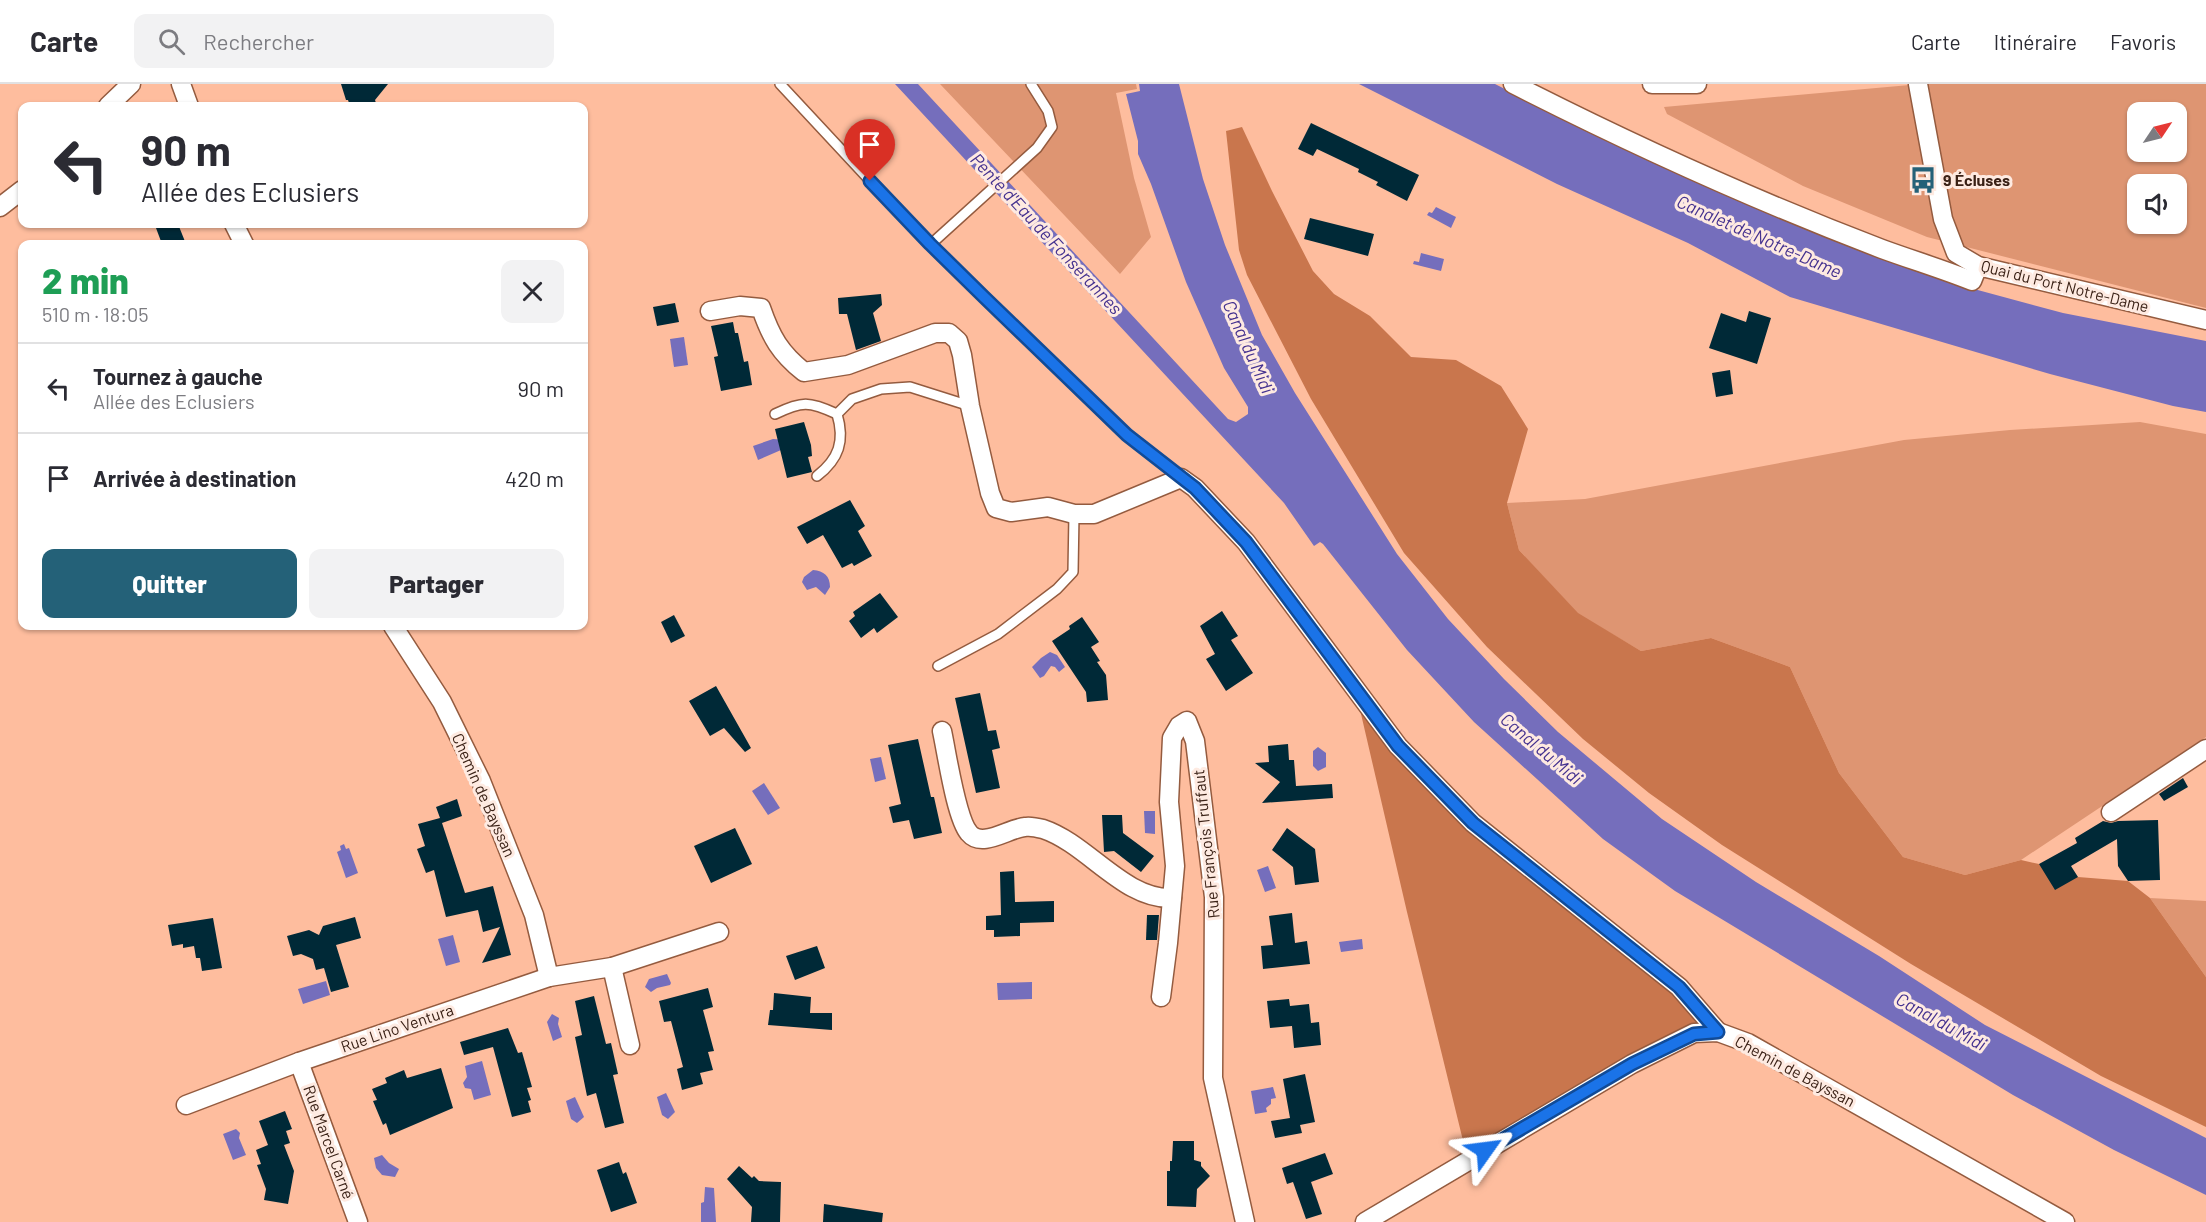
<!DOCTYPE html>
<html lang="fr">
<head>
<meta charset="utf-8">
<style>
	body { margin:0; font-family:Barlow,sans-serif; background:#f2f2f3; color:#2b2b33; height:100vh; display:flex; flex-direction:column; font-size:22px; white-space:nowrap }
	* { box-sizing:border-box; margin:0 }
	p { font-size:20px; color:#7c7c81 }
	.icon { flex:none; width:33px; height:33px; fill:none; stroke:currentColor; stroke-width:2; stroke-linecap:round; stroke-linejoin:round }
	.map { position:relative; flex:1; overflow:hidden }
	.sheet { position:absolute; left:18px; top:156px; width:570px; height:390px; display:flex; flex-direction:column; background:#fff; border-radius:12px; box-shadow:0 2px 4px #0004 }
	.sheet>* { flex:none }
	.banner { position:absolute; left:18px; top:18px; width:570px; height:126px; border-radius:12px; box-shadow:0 2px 4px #0004; background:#fff; color:#2b2b33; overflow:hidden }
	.needle { width:39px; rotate:55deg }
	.buttons { position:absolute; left:2127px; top:18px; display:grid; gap:12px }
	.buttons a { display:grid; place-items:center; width:60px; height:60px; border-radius:12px; background:#fff; box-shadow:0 2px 4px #0004; font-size:30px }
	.pin { position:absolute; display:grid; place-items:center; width:51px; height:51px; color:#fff; margin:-62px -26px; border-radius:50% 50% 50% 0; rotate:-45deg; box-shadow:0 0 6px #0007 }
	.pin .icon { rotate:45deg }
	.me { position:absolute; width:66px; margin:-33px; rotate:59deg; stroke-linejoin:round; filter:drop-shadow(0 0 4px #0008) }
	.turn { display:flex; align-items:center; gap:21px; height:126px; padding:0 24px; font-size:27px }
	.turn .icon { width:78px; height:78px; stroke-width:2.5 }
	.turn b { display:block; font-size:42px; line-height:51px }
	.round { display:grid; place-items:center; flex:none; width:63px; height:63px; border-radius:12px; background:#f2f2f3 }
	.headline { display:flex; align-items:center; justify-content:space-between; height:102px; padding:0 24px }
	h1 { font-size:36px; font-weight:800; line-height:45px; color:#1e9e55 }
	.button { display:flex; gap:12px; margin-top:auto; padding:12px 24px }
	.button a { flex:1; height:69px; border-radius:12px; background:#246178; color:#fff; font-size:24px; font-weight:800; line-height:69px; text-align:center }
	.button a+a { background:#f2f2f3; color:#2b2b33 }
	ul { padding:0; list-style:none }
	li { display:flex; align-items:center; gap:18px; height:90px; padding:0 24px; border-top:2px solid #e1e1e2 }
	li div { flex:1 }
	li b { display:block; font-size:22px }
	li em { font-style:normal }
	header { display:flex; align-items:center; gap:36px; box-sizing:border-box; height:84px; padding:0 30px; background:#fff; border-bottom:2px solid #e1e1e2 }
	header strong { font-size:28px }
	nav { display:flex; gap:33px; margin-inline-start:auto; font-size:21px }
	.search { width:420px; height:54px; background:#f2f2f3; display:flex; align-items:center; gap:15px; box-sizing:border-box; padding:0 21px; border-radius:12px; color:#7c7c81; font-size:22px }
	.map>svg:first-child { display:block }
	.green { fill:#de9572; fill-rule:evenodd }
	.forest { fill:#c9764d }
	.water { fill:#756ebc }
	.building { fill:#002937 }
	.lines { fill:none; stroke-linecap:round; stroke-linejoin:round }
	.lane-casing { stroke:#945b3f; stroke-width:12 }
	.street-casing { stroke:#945b3f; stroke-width:21 }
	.lane { stroke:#fff; stroke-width:9 }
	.street { stroke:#fff; stroke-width:18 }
	.route-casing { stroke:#114b97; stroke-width:15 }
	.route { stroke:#1a73e8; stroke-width:10 }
	.labels { text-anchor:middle; stroke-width:6; stroke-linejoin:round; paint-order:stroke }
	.poi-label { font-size:16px; font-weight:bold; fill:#3a2116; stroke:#feeae1; text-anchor:start }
	.street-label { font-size:16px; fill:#3a2116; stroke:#feeae1 }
	.water-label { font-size:18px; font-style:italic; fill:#44318f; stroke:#feeae1 }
</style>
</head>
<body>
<header>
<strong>Carte</strong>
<div class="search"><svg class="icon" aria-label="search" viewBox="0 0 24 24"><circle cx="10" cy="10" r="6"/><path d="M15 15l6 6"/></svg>Rechercher</div>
<nav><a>Carte</a><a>Itinéraire</a><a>Favoris</a></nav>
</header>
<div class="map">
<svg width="2206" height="1138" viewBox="0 0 2206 1138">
	<rect width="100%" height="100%" fill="#febd9e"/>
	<!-- green -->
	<g class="green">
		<polygon points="940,0 1136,0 1137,5 1116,9 1134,94 1151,153 1120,190"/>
		<path d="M1921 0H2206V224L1927 153 1803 102 1667 30 1664 23ZM2138 28H2176V68H2138ZM2138 100H2176V140H2138Z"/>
		<polygon points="2140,338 2206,350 2206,653 2021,776 1965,791 1903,773 1839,689 1790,583 1711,554 1641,567 1578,530 1519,466 1507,419 1585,415 1904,356 2010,346"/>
		<polygon points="2150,814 2206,817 2206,893"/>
	</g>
	<!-- forest -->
	<g class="forest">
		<polygon points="1242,43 1272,107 1313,187 1334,210 1370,232 1411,273 1456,276 1501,302 1528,345 1507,419 1519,466 1578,529 1641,567 1711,554 1790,583 1839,689 1903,773 1965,791 2021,776 2039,780 2078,793 2128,797 2150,814 2206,893 2206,1043 2101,992 1911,880 1722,761 1649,709 1583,655 1487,563 1404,469 1311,315 1247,191 1239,166 1226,47"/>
		<polygon points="1358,617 1398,662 1718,948 1694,949 1468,1077 1407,828"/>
	</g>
	<!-- water -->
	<g class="water">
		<polygon points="895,0 918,0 1228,335 1236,338 1248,330 1248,323 1224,284 1186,198 1151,100 1138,70 1138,57 1126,10 1140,7 1139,0 1179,0 1203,95 1225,161 1262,251 1295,309 1397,470 1448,535 1504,595 1558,648 1662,735 1756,798 1879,872 1985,941 2206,1054 2206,1111 2114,1066 2013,1011 1675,807 1603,755 1474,638 1407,566 1323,460 1320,458 1314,462 1284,419"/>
		<polygon points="1359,0 1495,0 1591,49 1739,117 1881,174 1974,205 2063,229 2206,257 2206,328 2173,322 2050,290 1790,213 1688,159 1557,100"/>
		<polygon points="1436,123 1456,133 1451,144 1427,131 1429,128 1432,129"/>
		<polygon points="1421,169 1444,175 1441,187 1413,180 1414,177 1419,178"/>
		<polygon points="684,253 688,281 674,283 670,255"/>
		<polygon points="773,355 786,356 788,363 758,376 753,362"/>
		<path d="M813 486C824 487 830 492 830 503L825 511 816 503 807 506 802 498 804 493Z"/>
		<polygon points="1050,568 1057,571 1065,583 1059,588 1055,583 1051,582 1044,592 1040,594 1032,583 1041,574"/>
		<polygon points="1318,663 1326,669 1326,683 1318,687 1313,682 1313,667"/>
		<polygon points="881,673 886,695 875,698 870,675"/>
		<polygon points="764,699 780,724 768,731 752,707"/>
		<polygon points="1144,727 1155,727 1155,750 1145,749"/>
		<polygon points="344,760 346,765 349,764 358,789 346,794 337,768 341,766 340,762"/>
		<polygon points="1268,782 1276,804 1265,808 1257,786"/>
		<polygon points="453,851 460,878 446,882 438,855"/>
		<polygon points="1362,855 1363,865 1341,868 1339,858"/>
		<polygon points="667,890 671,899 670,901 657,904 651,908 645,903 649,895"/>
		<polygon points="326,897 330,911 303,920 298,905"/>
		<polygon points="1032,898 1032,915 998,916 997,899"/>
		<polygon points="552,930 559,934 558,940 562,953 553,957 547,938"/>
		<polygon points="482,977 491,1011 474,1016 471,1005 465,1004 463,999 467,993 465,982"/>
		<polygon points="1273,1003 1276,1014 1271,1015 1271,1020 1266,1024 1267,1028 1255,1030 1251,1007"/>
		<polygon points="666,1009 675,1028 668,1035 662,1031 657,1013"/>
		<polygon points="575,1013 584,1033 577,1039 571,1035 566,1017"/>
		<polygon points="236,1045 240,1049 239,1054 246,1071 233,1076 223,1050"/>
		<polygon points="382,1071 389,1079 399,1085 395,1093 382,1091 376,1084 374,1074"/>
		<polygon points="705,1103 714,1104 716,1138 701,1138 701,1119 704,1118"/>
	</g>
	<!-- building -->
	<g class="building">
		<polygon points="341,0 388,0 375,16 377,22 350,22 348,16 346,16"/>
		<polygon points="1311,39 1419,91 1407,117 1376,101 1378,98 1358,88 1359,85 1317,65 1313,72 1298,65"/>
		<polygon points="1310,134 1374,150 1368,172 1304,155"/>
		<polygon points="169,140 178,140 186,160 162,160 156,144"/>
		<polygon points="881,210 882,221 873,229 881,257 856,266 847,230 839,230 838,214"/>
		<polygon points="675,219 679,238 657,242 653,223"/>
		<polygon points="1749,227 1771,234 1757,280 1709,264 1721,229 1746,238"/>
		<polygon points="733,238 735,249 738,249 744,278 748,277 752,301 721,307 714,273 718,272 711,242"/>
		<polygon points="1730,286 1733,310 1716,313 1712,289"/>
		<polygon points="804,338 811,361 812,372 808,373 812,388 787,394 775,345"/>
		<polygon points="850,416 865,442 858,447 872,472 854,482 852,479 842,484 823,451 807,460 797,443"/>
		<polygon points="880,509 898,533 877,549 874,544 861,554 849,537 855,532 853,528"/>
		<polygon points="1222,527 1238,552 1231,556 1253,589 1226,607 1206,575 1215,570 1200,542"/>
		<polygon points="674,531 685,552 671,559 661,538"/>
		<polygon points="1082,533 1099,558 1091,563 1100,577 1097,578 1106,591 1108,616 1087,618 1086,608 1052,557 1070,545 1069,542"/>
		<polygon points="716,602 751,664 745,668 724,644 710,652 689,617"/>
		<polygon points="980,609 988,647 996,646 1000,664 992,666 1000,704 976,709 955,614"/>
		<polygon points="918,655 931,713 934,713 942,749 914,755 909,736 893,739 889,723 901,720 888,661"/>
		<polygon points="1288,660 1289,676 1294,676 1296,702 1332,700 1333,714 1262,719 1280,698 1255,679 1269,678 1268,662"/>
		<polygon points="2183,694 2188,703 2164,717 2159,710"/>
		<polygon points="457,715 462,732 442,739 465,809 493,802 511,871 482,879 500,843 483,848 478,826 446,833 434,786 426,789 417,765 425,762 418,740 440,734 436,723"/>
		<polygon points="1102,731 1122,731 1123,749 1154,772 1141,788 1114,767 1104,768"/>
		<polygon points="2158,736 2160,796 2128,797 2118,782 2117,755 2071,782 2078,793 2055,806 2039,780 2077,759 2075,754 2103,737 2111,739 2118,737"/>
		<polygon points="735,744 752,780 711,799 694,762"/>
		<polygon points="1287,744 1315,765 1319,798 1295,801 1293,783 1272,766"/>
		<polygon points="1014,787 1015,818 1054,817 1054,838 1020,839 1020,852 994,853 994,846 986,846 986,832 1001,831 1000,788"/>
		<polygon points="1292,829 1295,859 1307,857 1310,880 1263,885 1261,862 1273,861 1269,832"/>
		<polygon points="1147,831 1159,831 1157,856 1146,856"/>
		<polygon points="355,833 361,854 336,861 349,903 331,908 324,884 316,886 313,875 301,870 293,872 287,852 309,846 319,851 323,842"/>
		<polygon points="213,834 222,884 202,887 200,874 196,874 194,862 183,864 183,860 172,862 168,841"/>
		<polygon points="817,862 825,884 795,896 786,872"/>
		<polygon points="708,904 713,923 703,926 714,967 708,968 713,986 700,989 703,1000 682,1006 677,985 683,983 671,937 664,938 659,917"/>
		<polygon points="774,909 811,913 810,929 832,929 832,946 768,941 770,926 773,926"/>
		<polygon points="594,912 606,960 611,959 618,990 613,991 624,1039 605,1044 596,1009 587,1012 575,953 582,951 575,917"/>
		<polygon points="1289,915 1290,922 1309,920 1311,939 1319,938 1321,961 1294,964 1292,942 1270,944 1267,917"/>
		<polygon points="508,944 518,969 522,968 532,1003 527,1004 531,1016 528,1017 531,1028 512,1033 493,963 464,971 460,958"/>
		<polygon points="441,984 453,1024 390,1051 386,1039 383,1041 373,1017 377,1016 372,1005 387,999 385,994 404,986 407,994"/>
		<polygon points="1305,990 1315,1038 1300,1041 1302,1049 1275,1054 1271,1037 1290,1034 1283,995"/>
		<polygon points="285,1027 292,1045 286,1047 290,1059 284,1061 294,1087 288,1120 264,1116 266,1105 257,1081 261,1080 256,1066 268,1061 259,1037"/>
		<polygon points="1173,1057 1194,1057 1194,1076 1201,1078 1201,1082 1210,1092 1197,1105 1196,1123 1167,1122 1167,1087 1170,1087 1170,1077 1172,1077"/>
		<polygon points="1325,1069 1333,1090 1311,1098 1322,1130 1306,1135 1293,1098 1287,1100 1282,1084"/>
		<polygon points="619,1078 623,1090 626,1088 637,1119 611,1128 597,1086"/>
		<polygon points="739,1082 752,1094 754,1092 759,1097 781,1098 780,1138 751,1138 752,1123 727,1095"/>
		<polygon points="824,1120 883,1129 882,1138 823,1138"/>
	</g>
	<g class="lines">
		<defs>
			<g id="lane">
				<polyline points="780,0 930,161 969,199 1127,351 1181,394"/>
				<polyline points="930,161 1037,64 1052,43 1048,27 1031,0"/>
				<path d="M775 330C802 317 809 317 837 330"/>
				<path d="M817 392C839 375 845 357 837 330L852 315 881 305 910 303 970 322"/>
				<polyline points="938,582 998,550 1057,505 1073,488 1074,430"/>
			</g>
			<g id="street">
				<polyline points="181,0 189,22"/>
				<path d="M1513 0C1633 61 1756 117 1882 165 1912 176 1942 185 1972 197L1978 182"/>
				<polyline points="1652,0 1697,0"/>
				<polyline points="1918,0 1943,135 1956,169 1978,182 2206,236"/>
				<polyline points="108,22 131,0"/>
				<polyline points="0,123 22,106"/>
				<polyline points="234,140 244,160"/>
				<path d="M710 227 740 222 761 224C771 253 780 269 804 288L848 281 935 249H949L958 257 962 271 970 322 990 409 996 424 1011 428 1048 423 1074 430H1094L1181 394 1195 404 1246 458 1398 662 1473 739 1679 903 1718 948"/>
				<polyline points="393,542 442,618 481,697 534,831 549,893"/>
				<path d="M942 647C947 670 956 734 969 749 982 765 1009 744 1025 743 1030 742 1039 744 1043 745 1088 760 1124 816 1172 814"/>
				<polyline points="2111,728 2206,665"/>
				<polyline points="612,883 630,961"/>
				<polyline points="1161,913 1168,859 1175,782 1169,718 1172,654 1179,642 1187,637 1195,657 1214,813 1213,994 1245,1138"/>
				<polyline points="299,978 358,1138"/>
				<polyline points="186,1021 299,978 549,893 612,883 719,848"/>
				<polyline points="1365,1138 1632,980 1694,949 1718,948 1748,959 2065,1138"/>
			</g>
		</defs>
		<!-- lane casing -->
		<use href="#lane" class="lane-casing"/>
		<!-- street casing -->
		<use href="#street" class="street-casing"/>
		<!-- lane -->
		<use href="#lane" class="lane"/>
		<!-- street -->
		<use href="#street" class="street"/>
	</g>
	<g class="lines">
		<defs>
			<polyline id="route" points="870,97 930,160 985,214 1127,351 1195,404 1246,458 1398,662 1473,739 1679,903 1718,948 1694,950 1632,980 1485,1066"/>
		</defs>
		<!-- route casing -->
		<use href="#route" class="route-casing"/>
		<!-- route -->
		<use href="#route" class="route"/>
	</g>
	<!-- icons -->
	<defs>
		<symbol id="bus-bare" viewBox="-9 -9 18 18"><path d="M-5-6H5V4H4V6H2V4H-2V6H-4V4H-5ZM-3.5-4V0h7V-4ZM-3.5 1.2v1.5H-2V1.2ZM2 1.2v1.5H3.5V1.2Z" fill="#246178" stroke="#feeae1" stroke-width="2.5" paint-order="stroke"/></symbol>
	</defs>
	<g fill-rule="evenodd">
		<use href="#bus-bare" x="1904" y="77" width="38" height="38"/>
	</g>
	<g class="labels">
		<!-- poi labels -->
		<g class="poi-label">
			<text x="1943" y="102">9 Écluses</text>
		</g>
		<!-- street labels -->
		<g class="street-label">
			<text transform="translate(2065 202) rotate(14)" y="6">Quai du Port Notre-Dame</text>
			<text transform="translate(484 711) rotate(66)" y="6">Chemin de Bayssan</text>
			<text transform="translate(1206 760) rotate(-96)" y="6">Rue François Truffaut</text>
			<text transform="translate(397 944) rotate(-19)" y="6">Rue Lino Ventura</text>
			<text transform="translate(1795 987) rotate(28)" y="6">Chemin de Bayssan</text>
			<text transform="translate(329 1058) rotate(70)" y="6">Rue Marcel Carné</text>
		</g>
		<!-- water labels -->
		<g class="water-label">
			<text transform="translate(1046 150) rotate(47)" y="6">Pente d'Eau de Fonserannes</text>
			<text transform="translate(1759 153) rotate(24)" y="6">Canalet de Notre-Dame</text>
			<text transform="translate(1248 263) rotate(66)" y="6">Canal du Midi</text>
			<text transform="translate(1541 665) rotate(40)" y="6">Canal du Midi</text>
			<text transform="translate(1941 938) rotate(29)" y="6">Canal du Midi</text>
		</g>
	</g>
</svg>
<div class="buttons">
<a><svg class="needle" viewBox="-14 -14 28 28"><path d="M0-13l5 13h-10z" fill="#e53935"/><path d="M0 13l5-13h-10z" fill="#7c7c81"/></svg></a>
<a><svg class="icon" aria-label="sound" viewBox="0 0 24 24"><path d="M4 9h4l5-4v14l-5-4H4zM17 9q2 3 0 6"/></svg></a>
</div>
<div class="pin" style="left:870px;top:97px;background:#d93025"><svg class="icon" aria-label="arrive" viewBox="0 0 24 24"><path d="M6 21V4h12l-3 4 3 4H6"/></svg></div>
<svg class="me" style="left:1485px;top:1066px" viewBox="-20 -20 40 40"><path d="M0-17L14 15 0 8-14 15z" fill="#1a73e8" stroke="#fff" stroke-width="4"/></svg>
<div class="banner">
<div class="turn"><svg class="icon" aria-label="left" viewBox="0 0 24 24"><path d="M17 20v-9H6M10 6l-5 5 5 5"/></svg><div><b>90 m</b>Allée des Eclusiers</div></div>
</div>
<section class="sheet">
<div class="headline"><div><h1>2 min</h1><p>510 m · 18:05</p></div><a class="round"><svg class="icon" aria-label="close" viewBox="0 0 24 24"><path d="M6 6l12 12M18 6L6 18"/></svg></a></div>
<ul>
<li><svg class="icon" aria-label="left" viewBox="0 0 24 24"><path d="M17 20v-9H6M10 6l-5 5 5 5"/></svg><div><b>Tournez à gauche</b><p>Allée des Eclusiers</p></div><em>90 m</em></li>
<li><svg class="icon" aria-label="arrive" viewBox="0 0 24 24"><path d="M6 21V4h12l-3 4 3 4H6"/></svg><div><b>Arrivée à destination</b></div><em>420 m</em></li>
</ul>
<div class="button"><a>Quitter</a><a>Partager</a></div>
</section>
</div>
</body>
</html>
